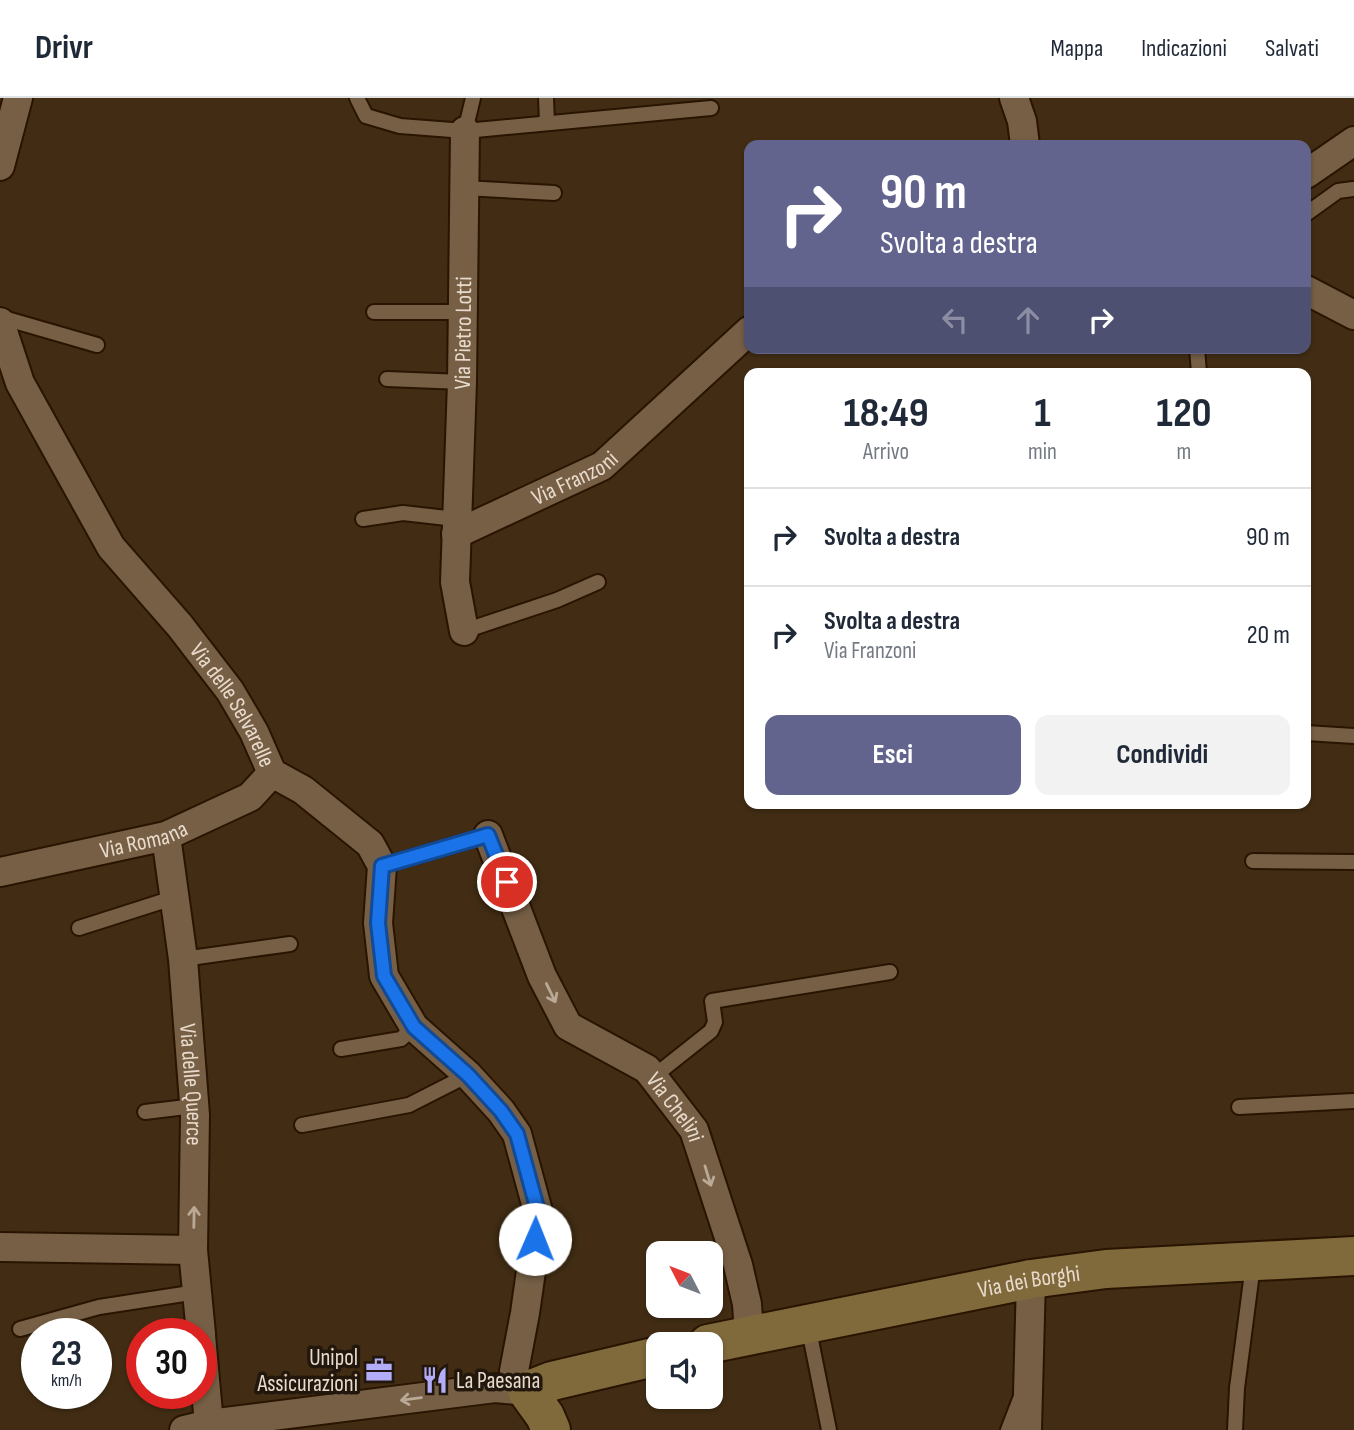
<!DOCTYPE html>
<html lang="it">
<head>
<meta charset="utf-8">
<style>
	body { margin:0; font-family:"Sofia Sans Condensed",sans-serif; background:#f2f2f3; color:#1f2937; height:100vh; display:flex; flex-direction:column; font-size:26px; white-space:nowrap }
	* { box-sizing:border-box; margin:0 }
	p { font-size:23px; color:#747a83 }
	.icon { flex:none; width:38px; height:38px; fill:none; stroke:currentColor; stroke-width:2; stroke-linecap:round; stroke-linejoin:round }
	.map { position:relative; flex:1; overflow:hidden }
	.panel { position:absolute; left:744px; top:270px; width:567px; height:441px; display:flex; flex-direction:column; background:#fff; border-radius:14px; box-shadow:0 2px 5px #0004 }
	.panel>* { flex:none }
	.top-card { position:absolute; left:744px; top:42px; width:567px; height:214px; border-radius:14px; box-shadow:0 2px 5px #0004; background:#62648e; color:#fff; overflow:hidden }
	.needle { width:46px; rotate:312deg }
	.tools { position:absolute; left:646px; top:1143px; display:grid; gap:14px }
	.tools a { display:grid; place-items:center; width:77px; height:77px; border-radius:14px; background:#fff; box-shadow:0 2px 5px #0004; font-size:35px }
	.speed { position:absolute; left:21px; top:1220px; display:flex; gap:14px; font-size:35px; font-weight:700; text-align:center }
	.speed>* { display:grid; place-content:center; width:91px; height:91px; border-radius:50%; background:#fff; box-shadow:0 2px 5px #0004; line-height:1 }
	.speed small { font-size:18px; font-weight:400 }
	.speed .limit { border:10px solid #d22; background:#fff; color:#111 }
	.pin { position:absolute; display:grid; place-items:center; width:60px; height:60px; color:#fff; margin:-30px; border:4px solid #fff; border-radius:50%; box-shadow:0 2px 7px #0007 }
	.me { position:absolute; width:77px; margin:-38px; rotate:1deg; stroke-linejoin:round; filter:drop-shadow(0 0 5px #0008) }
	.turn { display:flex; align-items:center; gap:24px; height:147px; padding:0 21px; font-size:32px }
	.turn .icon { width:91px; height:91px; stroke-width:2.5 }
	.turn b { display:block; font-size:49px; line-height:60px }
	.lanes { display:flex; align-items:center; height:66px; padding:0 21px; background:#0003; justify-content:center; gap:35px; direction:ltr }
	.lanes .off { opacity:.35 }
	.eta { display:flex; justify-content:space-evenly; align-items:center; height:119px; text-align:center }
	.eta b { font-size:42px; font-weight:700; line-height:49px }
	.button { display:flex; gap:14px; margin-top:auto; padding:14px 21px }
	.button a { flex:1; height:80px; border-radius:14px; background:#62648e; color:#fff; font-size:28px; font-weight:700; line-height:80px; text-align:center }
	.button a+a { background:#f2f2f3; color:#1f2937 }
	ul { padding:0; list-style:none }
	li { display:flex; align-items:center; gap:21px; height:98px; padding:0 21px; border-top:2px solid #e0e1e3 }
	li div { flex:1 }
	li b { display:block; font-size:26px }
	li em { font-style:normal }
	header { display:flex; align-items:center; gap:42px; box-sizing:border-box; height:98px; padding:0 35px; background:#fff; border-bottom:2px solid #e0e1e3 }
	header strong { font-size:33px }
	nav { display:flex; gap:38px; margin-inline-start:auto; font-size:24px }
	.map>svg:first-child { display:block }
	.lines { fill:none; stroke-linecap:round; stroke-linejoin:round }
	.lane-casing { stroke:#281400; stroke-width:18 }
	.street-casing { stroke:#281400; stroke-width:32 }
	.secondary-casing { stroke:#281400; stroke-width:42 }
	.lane { stroke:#765f45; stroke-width:14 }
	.street { stroke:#765f45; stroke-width:28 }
	.secondary { stroke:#806a3c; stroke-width:38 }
	.oneway { stroke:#baa996 }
	.route-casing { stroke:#114b97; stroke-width:18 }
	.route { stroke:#1a73e8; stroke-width:12 }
	.labels { text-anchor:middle; stroke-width:7; stroke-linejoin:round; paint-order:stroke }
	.street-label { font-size:23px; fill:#e8dacc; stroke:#21170d }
	.poi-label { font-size:23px; fill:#e8dacc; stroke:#21170d; text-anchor:end }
</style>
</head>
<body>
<header>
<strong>Drivr</strong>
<nav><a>Mappa</a><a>Indicazioni</a><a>Salvati</a></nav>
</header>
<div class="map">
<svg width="1354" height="1332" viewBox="0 0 1354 1332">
	<rect width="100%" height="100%" fill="#422d14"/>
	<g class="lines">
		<defs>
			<g id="lane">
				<polyline points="357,0 366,18 400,28 465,33 711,10"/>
				<polyline points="546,0 547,25"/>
				<polyline points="465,33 473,0"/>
				<polyline points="464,90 554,95"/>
				<polyline points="1306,116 1338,93 1353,91"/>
				<polyline points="374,214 463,214"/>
				<polyline points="0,219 97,247"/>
				<polyline points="1197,250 1199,275"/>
				<polyline points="387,281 462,284"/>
				<polyline points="363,421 403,415 456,421"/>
				<polyline points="464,533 557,502 598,484"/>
				<polyline points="1306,635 1354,638"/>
				<polyline points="1253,763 1354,764"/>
				<polyline points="382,768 488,737"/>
				<polyline points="79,830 176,799"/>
				<polyline points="183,861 290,846"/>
				<polyline points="341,951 401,941 414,929"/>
				<polyline points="653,979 711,933 715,924 712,903 890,874"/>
				<polyline points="1239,1009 1354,1003"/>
				<polyline points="145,1014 194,1008"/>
				<polyline points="302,1027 409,1007 468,977"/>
				<polyline points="808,1227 829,1332"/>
				<polyline points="20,1231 99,1209 197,1194"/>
				<polyline points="1008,1332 1020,1301"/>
				<polyline points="1235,1332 1237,1290 1253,1167"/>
			</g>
			<g id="street">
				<polyline points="1014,0 1022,23 1025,47"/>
				<polyline points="0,68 18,0"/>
				<polyline points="1306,76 1354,43"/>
				<polyline points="1306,192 1354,217"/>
				<path id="s1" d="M0 224 20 285 111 449 180 528 230 593 254 634 272 675 303 692 370 746 382 768 378 825 384 878 414 929 468 977 501 1013 517 1036 539 1117 525 1215 514 1273"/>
				<path id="s2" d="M456 436 602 368 749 233"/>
				<path id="s3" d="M464 533 455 484 462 284 465 33"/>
				<path id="s4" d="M488 737 542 878 568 928 647 971 694 1032 738 1167 747 1206 749 1236"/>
				<path id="s5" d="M166 738 183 861 195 1017 193 1152 201 1236"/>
				<path id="s6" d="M0 774 166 738 250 699 272 675"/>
				<polyline points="0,1149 193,1152"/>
				<polyline points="201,1238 209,1326"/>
				<polyline points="184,1332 209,1326 495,1290 527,1293"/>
				<polyline points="1027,1332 1031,1181"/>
			</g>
			<g id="secondary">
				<path id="s7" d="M708 1246 1031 1181 1106 1171 1354 1158"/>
				<polyline points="551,1332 545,1318 527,1293 552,1283 658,1258"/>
			</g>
		</defs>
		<!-- lane casing -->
		<use href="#lane" class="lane-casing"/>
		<!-- street casing -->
		<use href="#street" class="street-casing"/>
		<!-- secondary casing -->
		<use href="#secondary" class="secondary-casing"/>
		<!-- lane -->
		<use href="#lane" class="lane"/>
		<!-- street -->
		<use href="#street" class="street"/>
		<!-- secondary -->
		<use href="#secondary" class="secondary"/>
	</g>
	<!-- one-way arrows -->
	<defs><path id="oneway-shaft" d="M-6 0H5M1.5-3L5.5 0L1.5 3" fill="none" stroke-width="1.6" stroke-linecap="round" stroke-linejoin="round" transform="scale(1.75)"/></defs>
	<g class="oneway">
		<use href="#oneway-shaft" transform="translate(551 895) rotate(64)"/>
		<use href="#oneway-shaft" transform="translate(708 1078) rotate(73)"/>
		<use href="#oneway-shaft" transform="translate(194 1119) rotate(-89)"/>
		<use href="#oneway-shaft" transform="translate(411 1301) rotate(173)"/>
	</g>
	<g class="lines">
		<defs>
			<polyline id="route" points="507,784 488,737 382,768 378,825 384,878 414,929 468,977 501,1013 517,1036 539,1117 535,1141"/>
		</defs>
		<!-- route casing -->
		<use href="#route" class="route-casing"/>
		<!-- route -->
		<use href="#route" class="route"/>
	</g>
	<!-- icons -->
	<defs>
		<symbol id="office-bare" viewBox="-9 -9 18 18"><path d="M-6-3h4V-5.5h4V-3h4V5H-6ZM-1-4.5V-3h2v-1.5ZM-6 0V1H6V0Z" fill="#b3adf9" stroke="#21170d" stroke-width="2.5" paint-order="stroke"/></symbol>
		<symbol id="restaurant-bare" viewBox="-9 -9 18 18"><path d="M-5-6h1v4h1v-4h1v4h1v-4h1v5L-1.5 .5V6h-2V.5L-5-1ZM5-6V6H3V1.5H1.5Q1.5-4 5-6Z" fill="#b3adf9" stroke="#21170d" stroke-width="2.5" paint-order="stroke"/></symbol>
	</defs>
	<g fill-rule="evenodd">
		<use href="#office-bare" x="360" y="1253" width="38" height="38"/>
		<use href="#restaurant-bare" x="416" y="1263" width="38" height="38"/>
	</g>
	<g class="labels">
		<!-- street labels -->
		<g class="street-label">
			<text dy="8" stroke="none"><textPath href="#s3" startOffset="299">Via Pietro Lotti</textPath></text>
			<text dy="8" stroke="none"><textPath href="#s2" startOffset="131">Via Franzoni</textPath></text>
			<text dy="8" stroke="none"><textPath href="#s1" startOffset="452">Via delle Selvarelle</textPath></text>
			<text dy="8" stroke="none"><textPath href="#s6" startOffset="147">Via Romana</textPath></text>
			<text dy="8" stroke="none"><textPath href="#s5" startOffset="250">Via delle Querce</textPath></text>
			<text dy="8" stroke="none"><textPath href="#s4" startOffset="345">Via Chelini</textPath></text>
			<text dy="8" stroke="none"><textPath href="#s7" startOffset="327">Via dei Borghi</textPath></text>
		</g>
		<!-- poi labels -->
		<g class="poi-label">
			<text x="358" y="1267">Unipol<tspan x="358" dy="26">Assicurazioni</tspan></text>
			<text x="456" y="1290" text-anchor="start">La Paesana</text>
		</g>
	</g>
</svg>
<div class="tools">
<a><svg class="needle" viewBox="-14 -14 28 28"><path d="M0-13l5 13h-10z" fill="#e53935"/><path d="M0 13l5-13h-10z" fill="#747a83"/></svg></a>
<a><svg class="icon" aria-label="sound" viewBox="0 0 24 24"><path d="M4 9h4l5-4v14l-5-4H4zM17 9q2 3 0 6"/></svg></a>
</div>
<div class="speed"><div>23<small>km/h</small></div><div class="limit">30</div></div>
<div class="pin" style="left:507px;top:784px;background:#d93025"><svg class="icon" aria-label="arrive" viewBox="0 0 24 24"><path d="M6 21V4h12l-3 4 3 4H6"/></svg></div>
<svg class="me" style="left:535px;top:1141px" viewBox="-20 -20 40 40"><circle r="19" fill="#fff"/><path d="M0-13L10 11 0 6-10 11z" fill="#1a73e8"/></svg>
<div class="top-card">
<div class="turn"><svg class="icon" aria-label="right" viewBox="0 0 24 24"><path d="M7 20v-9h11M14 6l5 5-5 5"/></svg><div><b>90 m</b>Svolta a destra</div></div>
<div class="lanes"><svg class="icon off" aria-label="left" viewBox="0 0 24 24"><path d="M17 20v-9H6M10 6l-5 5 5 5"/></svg><svg class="icon off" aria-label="ahead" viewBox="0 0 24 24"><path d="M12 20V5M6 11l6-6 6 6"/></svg><svg class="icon" aria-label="right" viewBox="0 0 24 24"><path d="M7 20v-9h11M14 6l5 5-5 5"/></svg></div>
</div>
<section class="panel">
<div class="eta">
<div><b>18:49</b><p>Arrivo</p></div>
<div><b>1</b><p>min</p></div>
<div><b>120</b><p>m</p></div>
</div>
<ul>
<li><svg class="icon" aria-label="right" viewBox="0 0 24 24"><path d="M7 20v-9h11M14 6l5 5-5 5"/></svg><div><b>Svolta a destra</b></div><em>90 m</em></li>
<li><svg class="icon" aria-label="right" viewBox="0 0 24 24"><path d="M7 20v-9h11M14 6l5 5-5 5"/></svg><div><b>Svolta a destra</b><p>Via Franzoni</p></div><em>20 m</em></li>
</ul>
<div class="button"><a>Esci</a><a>Condividi</a></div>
</section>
</div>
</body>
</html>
